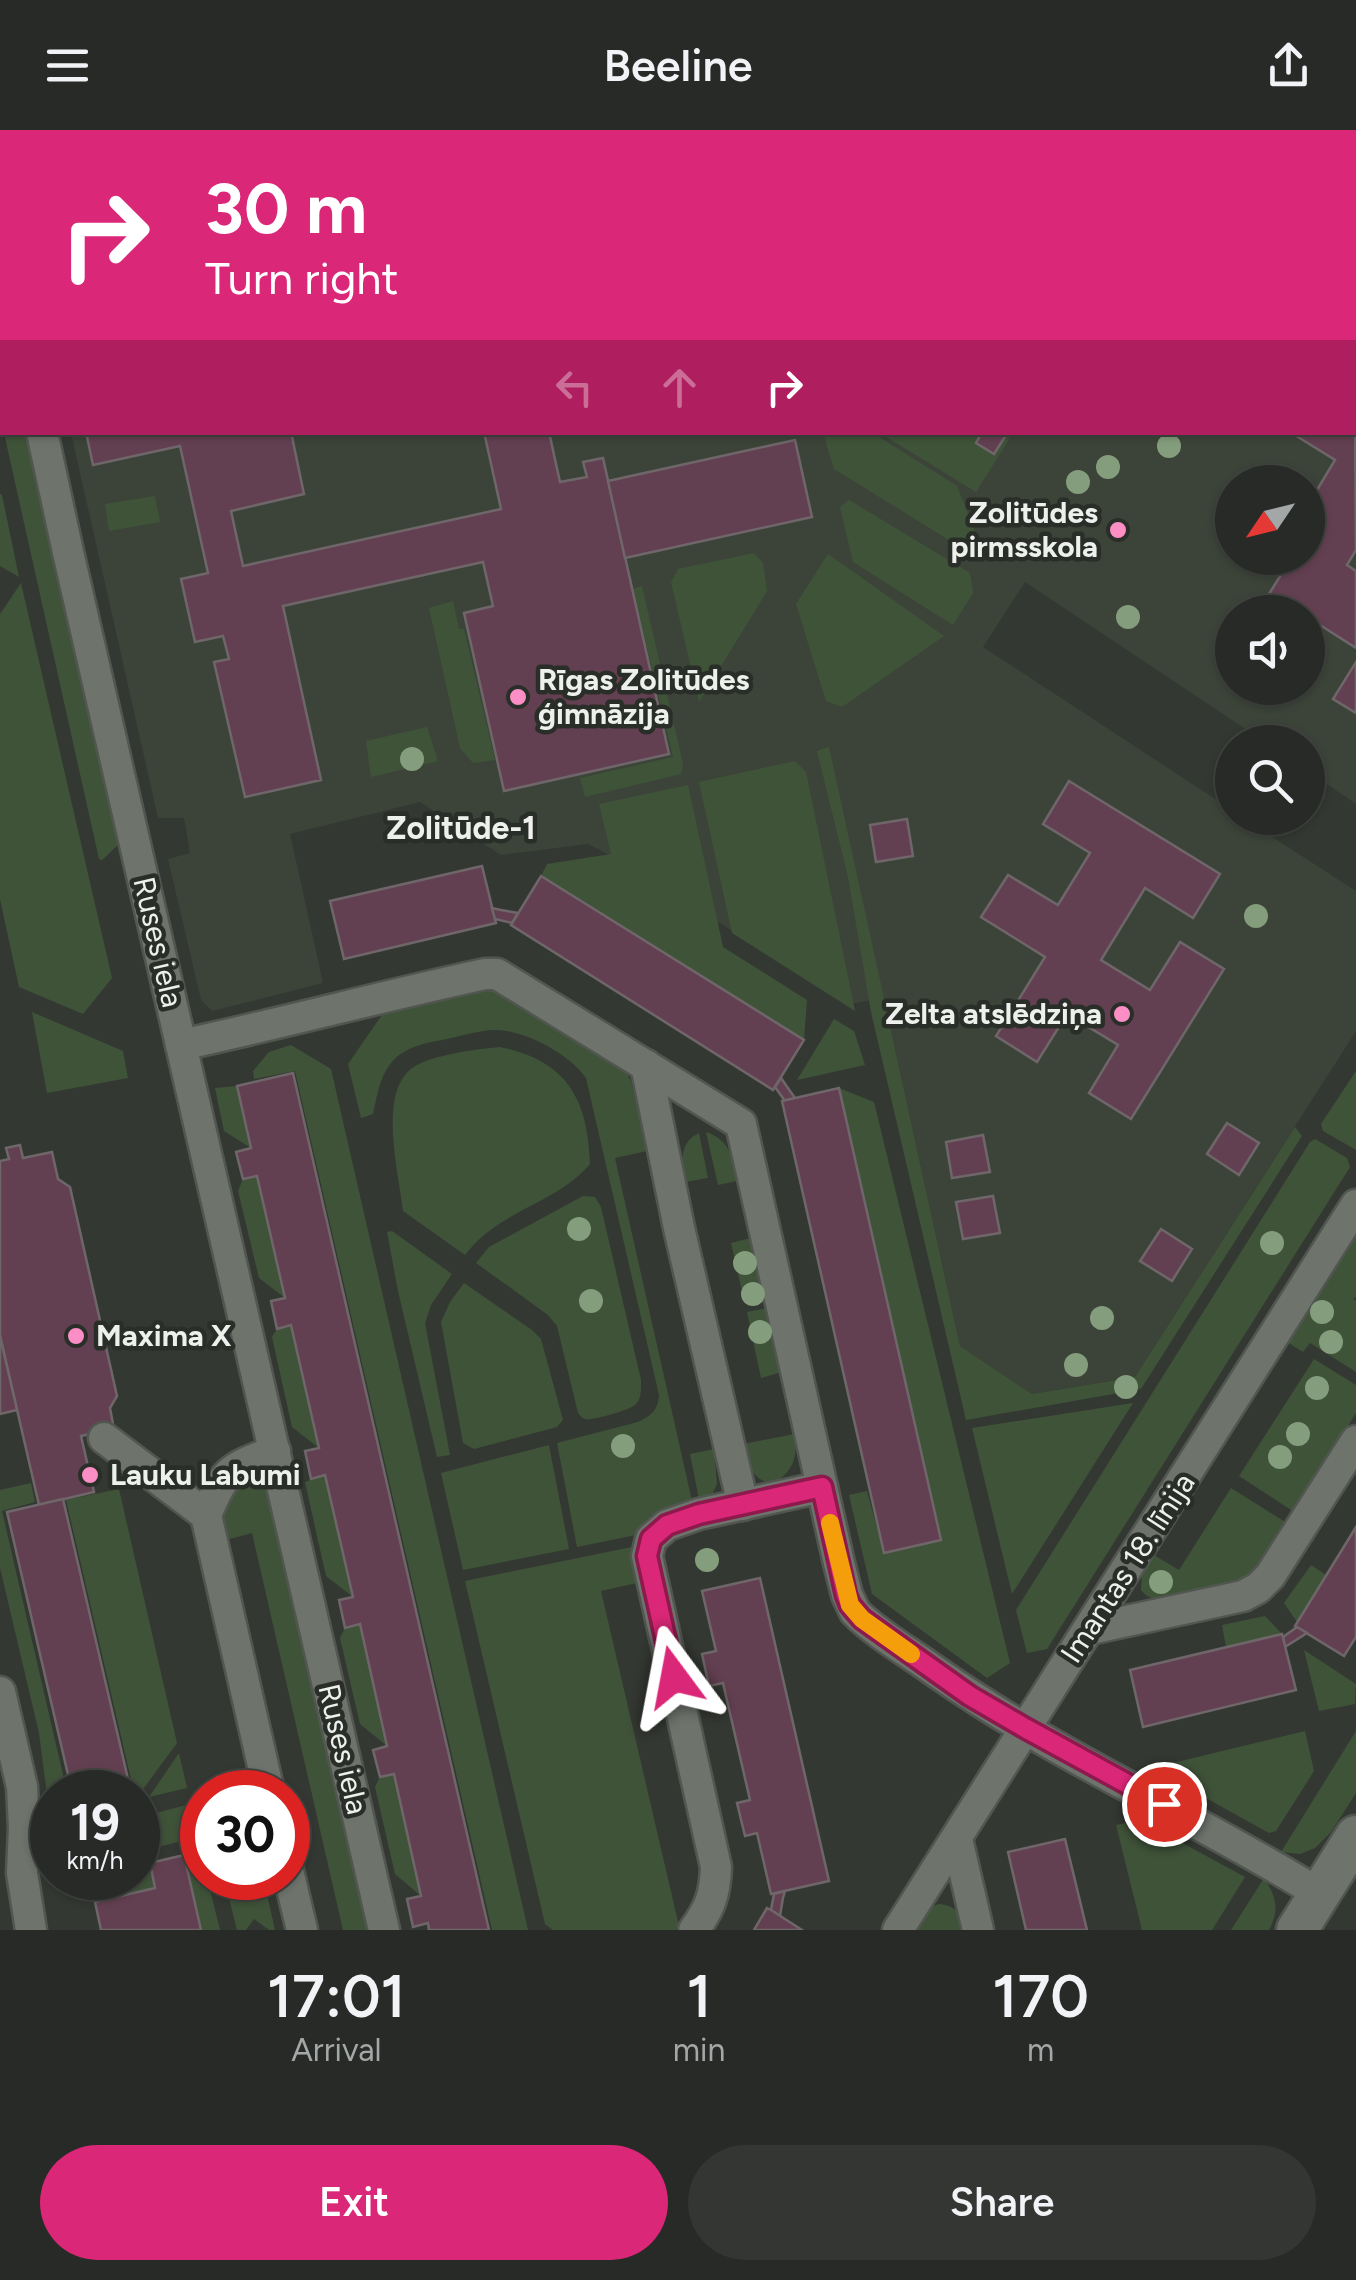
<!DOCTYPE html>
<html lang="en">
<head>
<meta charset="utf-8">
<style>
	body { margin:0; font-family:Figtree,sans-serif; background:#333632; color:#f1f3f6; height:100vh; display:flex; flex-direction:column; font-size:38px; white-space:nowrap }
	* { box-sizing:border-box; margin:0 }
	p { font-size:32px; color:#a4a7a7 }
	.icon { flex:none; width:55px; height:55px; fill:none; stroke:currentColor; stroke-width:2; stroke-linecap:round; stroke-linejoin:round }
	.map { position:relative; height:1800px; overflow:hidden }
	.panel { display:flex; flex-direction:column; background:#272a26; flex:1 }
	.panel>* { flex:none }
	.banner { position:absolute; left:0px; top:0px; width:1358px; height:305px; box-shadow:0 2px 8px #0004,0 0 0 2px #434643; background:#db2777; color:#fff; overflow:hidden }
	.needle { width:65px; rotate:235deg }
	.fabs { position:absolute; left:1215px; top:335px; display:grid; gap:20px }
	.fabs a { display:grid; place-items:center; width:110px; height:110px; border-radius:50%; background:#272a26; box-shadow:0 2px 8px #0004,0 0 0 2px #434643; font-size:50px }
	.speed { position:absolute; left:30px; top:1640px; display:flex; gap:20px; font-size:50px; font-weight:700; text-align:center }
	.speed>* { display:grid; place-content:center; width:130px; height:130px; border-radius:50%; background:#272a26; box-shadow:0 2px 8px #0004,0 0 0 2px #434643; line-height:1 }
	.speed small { font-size:25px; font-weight:400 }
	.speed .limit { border:15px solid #d22; background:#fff; color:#111 }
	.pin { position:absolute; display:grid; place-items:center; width:85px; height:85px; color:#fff; margin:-42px; border:5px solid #fff; border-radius:50%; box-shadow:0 2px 10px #0007 }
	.me { position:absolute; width:110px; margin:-55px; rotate:347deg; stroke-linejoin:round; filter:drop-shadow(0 0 8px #0008) }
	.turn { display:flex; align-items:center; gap:35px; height:210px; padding:0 40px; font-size:45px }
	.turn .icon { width:130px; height:130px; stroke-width:2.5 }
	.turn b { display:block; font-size:70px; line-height:85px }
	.lanes { display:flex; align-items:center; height:95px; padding:0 40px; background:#0003; justify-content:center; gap:50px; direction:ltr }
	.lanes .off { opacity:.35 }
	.eta { display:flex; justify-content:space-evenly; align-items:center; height:170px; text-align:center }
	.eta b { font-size:60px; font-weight:600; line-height:70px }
	.primary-button { display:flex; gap:20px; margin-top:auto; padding:20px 40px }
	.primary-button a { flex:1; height:115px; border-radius:60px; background:#db2777; color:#fff; font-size:40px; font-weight:600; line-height:115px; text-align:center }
	.primary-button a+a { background:#333632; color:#f1f3f6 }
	header { display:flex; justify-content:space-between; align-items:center; height:130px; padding:0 40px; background:#272a26; font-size:45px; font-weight:600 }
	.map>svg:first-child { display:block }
	.built { fill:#3c4439; fill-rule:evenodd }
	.green { fill:#3f5339 }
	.building { fill:#634051; stroke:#6f666a; stroke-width:2.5 }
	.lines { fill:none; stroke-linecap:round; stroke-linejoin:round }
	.service-casing { stroke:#525651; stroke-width:20 }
	.minor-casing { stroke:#525651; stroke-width:35 }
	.tertiary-casing { stroke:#525651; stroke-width:45 }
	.service { stroke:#6e736c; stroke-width:15 }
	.minor { stroke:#6e736c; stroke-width:30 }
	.tertiary { stroke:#6e736c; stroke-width:40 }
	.tree { fill:#849d7c }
	.route-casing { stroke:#8e194d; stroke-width:25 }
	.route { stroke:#db2777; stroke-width:18 }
	.slow { stroke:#f59e0b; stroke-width:18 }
	.poi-dot { fill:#fb8fc5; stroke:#2a2e28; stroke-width:4 }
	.labels { text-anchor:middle; stroke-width:9; stroke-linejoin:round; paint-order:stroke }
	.poi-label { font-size:30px; font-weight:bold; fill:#edf0ec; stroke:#2a2e28; text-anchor:start }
	.street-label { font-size:30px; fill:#edf0ec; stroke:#2a2e28 }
	.neighbourhood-label { font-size:32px; font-weight:bold; fill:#edf0ec; stroke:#2a2e28 }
</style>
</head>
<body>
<header><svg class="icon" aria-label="menu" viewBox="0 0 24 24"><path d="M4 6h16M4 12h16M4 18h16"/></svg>Beeline<svg class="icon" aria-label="share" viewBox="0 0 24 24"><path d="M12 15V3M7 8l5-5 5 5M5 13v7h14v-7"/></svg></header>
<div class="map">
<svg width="1356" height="1800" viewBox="0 0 1356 1800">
	<rect width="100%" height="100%" fill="#343832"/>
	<!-- built -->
	<path class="built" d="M570 0H1356V674L1308 641V612H1265L1025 452 983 517 1232 680V688H1243L1356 761V901L1135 1247 1032 1264 960 1216 884 868 850 874 617 729 588 714 501 725 420 672 290 704 323 853 212 881 201 870 168 729 190 723 184 688H158L71 303 1355 302V2H568ZM1232 352H1308V428H1232ZM1232 482H1308V558H1232Z"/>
	<!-- green -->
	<g class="green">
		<polygon points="732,0 1200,0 1199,2 731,2"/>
		<polygon points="4,303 29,303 118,715 102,730 99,729"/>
		<polygon points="823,303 873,303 957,356 984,424 983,431 834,339"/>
		<polygon points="880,303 1013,303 976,362"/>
		<polygon points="0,364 2,365 19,447 0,436"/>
		<polygon points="155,366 160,392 109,401 105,374"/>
		<polygon points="849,370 970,443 973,463 953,495 853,432 840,377"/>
		<polygon points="754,423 763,433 767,461 699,572 671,452 678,439"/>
		<polygon points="828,424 944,506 842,577 826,571 796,474"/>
		<polygon points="21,453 112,848 83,884 19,857 0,769 0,484"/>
		<polygon points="642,456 683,634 681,644 585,667 580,648 673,627 633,459"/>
		<polygon points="453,471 459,499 464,499 495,630 473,633 460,618 429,478"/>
		<polygon points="427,597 438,631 371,647 366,611"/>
		<polygon points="829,617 960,1216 1032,1264 1135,1247 1295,997 1302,1006 1141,1259 966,1290 871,882 848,747 817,621"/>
		<polygon points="795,631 806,642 855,881 732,803 699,652"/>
		<polygon points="688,655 723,817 807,870 804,910 541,746 547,734 611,724 599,674"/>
		<path d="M489 857 500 860 623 937 631 951 647 1021 615 1028 692 1371C669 1377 646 1381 636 1405L577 1417 557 1313 638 1292C652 1285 658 1280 659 1265L586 948C570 924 522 898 492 900 477 901 461 906 447 909 426 913 405 916 391 933 379 948 377 967 373 984L361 988 348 934 386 879Z"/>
		<polygon points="32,882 123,921 128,948 47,963"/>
		<polygon points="834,889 854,901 865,935 797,950"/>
		<polygon points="291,915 331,939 528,1800 492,1800 295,941 254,949 253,941 269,922"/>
		<path d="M500 917C567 931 588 969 590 1034 555 1075 500 1079 465 1125L403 1081C399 1044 378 965 411 939 428 925 478 919 500 917Z"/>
		<polygon points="1356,941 1356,1020 1323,1001 1321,994"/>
		<polygon points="237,956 251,1018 224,1001 215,958"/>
		<polygon points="839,958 874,972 1010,1533 987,1548 872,1464 849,1365 867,1361 884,1423 941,1410"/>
		<path d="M706 1002C730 1010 733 1028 737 1051L718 1055Z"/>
		<path d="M699 1003 708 1048 685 1052C682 1033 678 1013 699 1003Z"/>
		<polygon points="1315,1009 1347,1028 1350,1037 1047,1519 1027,1523 1016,1480 1310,1012"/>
		<polygon points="257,1046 285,1168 259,1148 238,1061 243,1049"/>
		<path d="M583 1066 595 1067 601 1077 641 1250C641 1259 642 1269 635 1275 629 1280 592 1291 585 1289 582 1288 580 1285 578 1283L557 1196 548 1185 476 1133 489 1117Z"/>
		<polygon points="392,1101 452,1144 431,1175 425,1193 450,1325 437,1327 398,1161 387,1102"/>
		<polygon points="1356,1103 1356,1167 1353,1169 1356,1171 1356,1242 1310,1213 1303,1222 1287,1212"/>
		<polygon points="751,1108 766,1170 745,1174 731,1113"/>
		<polygon points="464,1153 532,1200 541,1209 563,1290 557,1297 474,1319 463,1313 441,1192 450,1172"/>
		<polygon points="768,1178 782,1242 761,1248 747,1182"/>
		<polygon points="291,1195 319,1318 292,1297 272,1207 277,1199"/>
		<polygon points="1314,1229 1356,1255 1356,1283 1294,1382 1239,1346"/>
		<polygon points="1133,1273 1012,1464 972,1298"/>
		<path d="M795 1304C798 1328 793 1341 773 1354 752 1351 747 1332 743 1314Z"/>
		<polygon points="549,1315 569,1419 463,1440 441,1343"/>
		<polygon points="714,1319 717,1354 712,1365 699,1369 690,1324"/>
		<polygon points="325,1345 353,1467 326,1446 305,1352"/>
		<path d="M249 1349 261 1354 267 1362 367 1800H343L252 1403 226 1410C221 1380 222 1366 249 1349Z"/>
		<polygon points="31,1353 35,1372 2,1381 67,1662 52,1662 52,1675 48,1672 39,1603 0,1438 0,1360"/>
		<path d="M1231 1358 1287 1393 1257 1440 1240 1453 1164 1471C1154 1469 1147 1468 1141 1460L1142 1444 1154 1425 1179 1440Z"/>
		<polygon points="119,1359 177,1613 138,1666 138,1662 134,1662 66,1370"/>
		<polygon points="632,1417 632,1431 637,1453 601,1461 679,1796 676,1800 553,1800 545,1794 465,1451"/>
		<polygon points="1311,1435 1326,1445 1297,1492 1284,1473"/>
		<polygon points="1265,1486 1282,1504 1226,1517 1222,1495"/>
		<polygon points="360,1494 387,1616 360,1594 340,1508 345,1498"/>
		<polygon points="1304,1520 1356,1554 1355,1574 1319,1581"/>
		<polygon points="1305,1601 1314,1641 1276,1701 1269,1703 1152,1638"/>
		<polygon points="1356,1601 1356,1663 1331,1702 1315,1718 1300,1724 1281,1722"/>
		<polygon points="179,1623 187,1658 149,1667"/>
		<polygon points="394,1644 421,1766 395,1744 375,1657 380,1647"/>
		<polygon points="190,1674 198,1707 138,1722 138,1688"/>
		<polygon points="1140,1690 1245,1747 1212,1800 1142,1800 1116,1695"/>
		<polygon points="150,1733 155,1758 95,1772 94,1757 100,1748 138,1748 138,1737"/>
		<polygon points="198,1739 202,1742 202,1748 207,1748 220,1800 201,1800 188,1741"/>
		<path d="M1264 1748C1276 1767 1280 1779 1269 1800H1231Z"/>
		<polygon points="264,1751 275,1800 269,1800 254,1789 246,1800 237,1800 226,1756 229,1755 247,1768 259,1752"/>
		<path d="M938 1774C956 1775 961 1784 965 1800H918L932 1777Z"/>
	</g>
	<!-- building -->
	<g class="building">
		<polygon points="1355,284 1356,420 1347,435 1356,441 1356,518 1312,490 1308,498 1308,482 1258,482 1290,430 1286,428 1308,428 1308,375 1335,330 1290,302 1355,302"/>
		<polygon points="86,302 291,302 304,364 231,381 243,436 501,379 484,302 549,302 560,352 587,347 583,332 603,328 669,624 504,661 464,483 493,476 483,432 283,476 321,650 245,667 214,532 229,529 223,506 195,512 181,449 208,443 180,316 93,335"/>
		<polygon points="982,302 1008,302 994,324 976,313"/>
		<polygon points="795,310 812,387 625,428 608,351"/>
		<polygon points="1356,532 1356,583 1333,569"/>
		<polygon points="1069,651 1220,744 1193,788 1145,758 1101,830 1150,860 1180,812 1224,839 1131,989 1089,963 1118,915 1067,884 1037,932 996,906 1045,827 981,787 1008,745 1058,775 1090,723 1043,694"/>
		<polygon points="907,689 913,726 876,732 870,695"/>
		<polygon points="482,736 496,793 344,829 330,771"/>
		<polygon points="541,746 804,910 773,960 511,795"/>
		<polygon points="492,778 501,780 518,783 512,793 495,789"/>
		<polygon points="293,943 489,1800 429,1800 428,1793 413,1797 407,1769 421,1766 394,1644 380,1647 373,1620 387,1616 360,1494 345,1498 339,1470 353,1467 325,1345 311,1349 305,1321 319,1318 291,1195 277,1199 271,1171 285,1168 257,1046 243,1049 236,1022 251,1018 237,956"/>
		<polygon points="781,948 790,961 795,968 785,971 775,957"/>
		<polygon points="839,958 941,1410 884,1423 782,971"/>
		<polygon points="1227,993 1259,1013 1239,1045 1207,1024"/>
		<polygon points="983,1005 990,1042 952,1048 946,1012"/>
		<polygon points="20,1015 23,1028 52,1022 58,1049 70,1057 117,1266 110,1278 114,1299 81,1306 94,1362 39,1375 0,1206 0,1031 9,1029 6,1018"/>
		<polygon points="993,1066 1000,1103 963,1109 956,1072"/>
		<polygon points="1161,1099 1192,1119 1172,1151 1140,1131"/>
		<polygon points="0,1206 17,1280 0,1284"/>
		<polygon points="63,1369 131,1662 72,1662 7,1382"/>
		<polygon points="1356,1397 1356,1507 1344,1526 1295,1496"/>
		<polygon points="760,1448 829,1751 771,1764 757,1703 745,1706 737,1673 750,1670 723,1553 709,1556 702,1524 716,1521 702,1461"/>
		<polygon points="1297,1497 1307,1503 1285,1517 1283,1507"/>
		<polygon points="1282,1504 1296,1560 1143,1597 1130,1540"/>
		<polygon points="1065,1709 1087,1800 1026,1800 1008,1722"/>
		<polygon points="184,1725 201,1800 101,1800 95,1772 155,1758 150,1733"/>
		<polygon points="785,1761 783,1768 780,1786 771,1780 774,1764"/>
		<polygon points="767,1778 771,1780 802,1800 754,1800"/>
	</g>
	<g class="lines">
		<defs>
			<polyline id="service" points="1355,260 1356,261"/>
			<g id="minor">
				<polyline points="327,0 328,2"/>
				<polyline points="537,2 539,0"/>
				<polyline points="0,86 2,99"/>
				<polyline points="42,302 68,422 384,1800"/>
				<path d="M181 915C283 893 383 866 485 844H497L741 994 839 1433 847 1465 855 1482C878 1505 909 1522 935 1541 1056 1626 1194 1686 1320 1764"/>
				<polyline points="646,935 679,1098 743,1375"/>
				<polyline points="104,1308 206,1385"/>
				<polyline points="1090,1499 1243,1466 1258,1458 1270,1446 1356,1311"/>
				<polyline points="0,1562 22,1657 24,1698 22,1743 31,1800"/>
				<path d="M269 1662 206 1385C226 1338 229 1339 275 1321"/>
				<polyline points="957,1709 978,1800"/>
				<polyline points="288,1741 302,1800"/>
				<path d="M694 1800C710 1778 715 1765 716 1737L647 1426 651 1409 667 1395 699 1384 822 1357"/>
				<polyline points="898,1800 1356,1075"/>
			</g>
			<polyline id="tertiary" points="1297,1800 1356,1706"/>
		</defs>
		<!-- service casing -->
		<use href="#service" class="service-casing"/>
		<!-- minor casing -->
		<use href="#minor" class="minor-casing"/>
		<!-- tertiary casing -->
		<use href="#tertiary" class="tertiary-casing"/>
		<!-- service -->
		<use href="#service" class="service"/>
		<!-- minor -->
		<use href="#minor" class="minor"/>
		<!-- tertiary -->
		<use href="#tertiary" class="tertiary"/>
	</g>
	<!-- trees -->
	<g class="tree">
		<circle cx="1169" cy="316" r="12"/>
		<circle cx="1108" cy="337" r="12"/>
		<circle cx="1078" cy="352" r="12"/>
		<circle cx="1128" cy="487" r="12"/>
		<circle cx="412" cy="629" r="12"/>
		<circle cx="1256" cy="786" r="12"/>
		<circle cx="579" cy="1099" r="12"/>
		<circle cx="1272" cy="1113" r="12"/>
		<circle cx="745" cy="1133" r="12"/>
		<circle cx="753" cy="1164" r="12"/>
		<circle cx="591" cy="1171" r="12"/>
		<circle cx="1322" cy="1182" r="12"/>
		<circle cx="1102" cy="1188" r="12"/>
		<circle cx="760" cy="1202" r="12"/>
		<circle cx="1331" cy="1212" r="12"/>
		<circle cx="1076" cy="1235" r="12"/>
		<circle cx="1126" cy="1257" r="12"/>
		<circle cx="1317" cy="1258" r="12"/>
		<circle cx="1298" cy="1304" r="12"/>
		<circle cx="623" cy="1316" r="12"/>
		<circle cx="1280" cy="1327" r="12"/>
		<circle cx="707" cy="1430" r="12"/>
		<circle cx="1161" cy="1452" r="12"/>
	</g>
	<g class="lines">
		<defs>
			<polyline id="route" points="674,1547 647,1426 651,1409 667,1395 699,1384 822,1357 846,1465 850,1475 862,1489 970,1566 1025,1598 1164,1674"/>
		</defs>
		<!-- route casing -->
		<use href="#route" class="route-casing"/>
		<!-- route -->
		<use href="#route" class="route"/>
		<!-- slow -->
		<polyline class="slow" points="830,1393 850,1475 862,1489 911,1524"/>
	</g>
	<!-- markers -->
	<g class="poi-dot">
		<circle cx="1118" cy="400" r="10"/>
		<circle cx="518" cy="567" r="10"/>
		<circle cx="1122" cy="884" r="10"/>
		<circle cx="76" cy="1206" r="10"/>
		<circle cx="90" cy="1345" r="10"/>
	</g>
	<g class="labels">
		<!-- poi labels -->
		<g class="poi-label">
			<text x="1098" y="393" text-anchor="end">Zolitūdes<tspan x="1098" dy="34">pirmsskola</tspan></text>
			<text x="538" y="560">Rīgas Zolitūdes<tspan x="538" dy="34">ģimnāzija</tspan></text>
			<text x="1102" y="894" text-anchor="end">Zelta atslēdziņa</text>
			<text x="96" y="1216">Maxima X</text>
			<text x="110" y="1355">Lauku Labumi</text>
		</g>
		<!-- street labels -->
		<g class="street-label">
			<text transform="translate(158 812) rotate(77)" y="10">Ruses iela</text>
			<text transform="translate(1128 1438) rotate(-57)" y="10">Imantas 18. līnija</text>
			<text transform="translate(343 1619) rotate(77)" y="10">Ruses iela</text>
		</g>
		<!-- neighbourhood labels -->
		<g class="neighbourhood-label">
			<text x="461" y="709">Zolitūde-1</text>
		</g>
	</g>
</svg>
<div class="fabs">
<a><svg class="needle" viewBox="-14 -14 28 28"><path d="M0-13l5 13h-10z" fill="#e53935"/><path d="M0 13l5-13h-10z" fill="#a4a7a7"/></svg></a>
<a><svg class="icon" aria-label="sound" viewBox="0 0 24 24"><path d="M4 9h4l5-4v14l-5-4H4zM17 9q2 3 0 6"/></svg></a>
<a><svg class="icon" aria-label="search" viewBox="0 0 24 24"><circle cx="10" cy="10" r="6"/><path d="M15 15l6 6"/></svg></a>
</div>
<div class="speed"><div>19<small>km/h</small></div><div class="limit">30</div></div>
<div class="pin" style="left:1164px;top:1674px;background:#d93025"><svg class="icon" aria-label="arrive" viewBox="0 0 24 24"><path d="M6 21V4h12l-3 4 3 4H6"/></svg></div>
<svg class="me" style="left:674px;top:1547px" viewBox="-20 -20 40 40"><path d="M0-17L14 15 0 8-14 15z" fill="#db2777" stroke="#fff" stroke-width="4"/></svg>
<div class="banner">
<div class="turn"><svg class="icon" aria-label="right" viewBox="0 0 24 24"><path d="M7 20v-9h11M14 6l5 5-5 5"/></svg><div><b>30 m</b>Turn right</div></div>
<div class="lanes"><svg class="icon off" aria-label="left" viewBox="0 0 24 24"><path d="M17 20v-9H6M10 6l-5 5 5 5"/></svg><svg class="icon off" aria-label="ahead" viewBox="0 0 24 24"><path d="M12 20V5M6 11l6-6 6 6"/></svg><svg class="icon" aria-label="right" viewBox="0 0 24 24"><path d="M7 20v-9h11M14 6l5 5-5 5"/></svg></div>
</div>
</div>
<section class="panel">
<div class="eta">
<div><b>17:01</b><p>Arrival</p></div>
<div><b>1</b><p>min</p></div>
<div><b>170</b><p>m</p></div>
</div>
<div class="primary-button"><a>Exit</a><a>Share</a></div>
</section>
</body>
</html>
